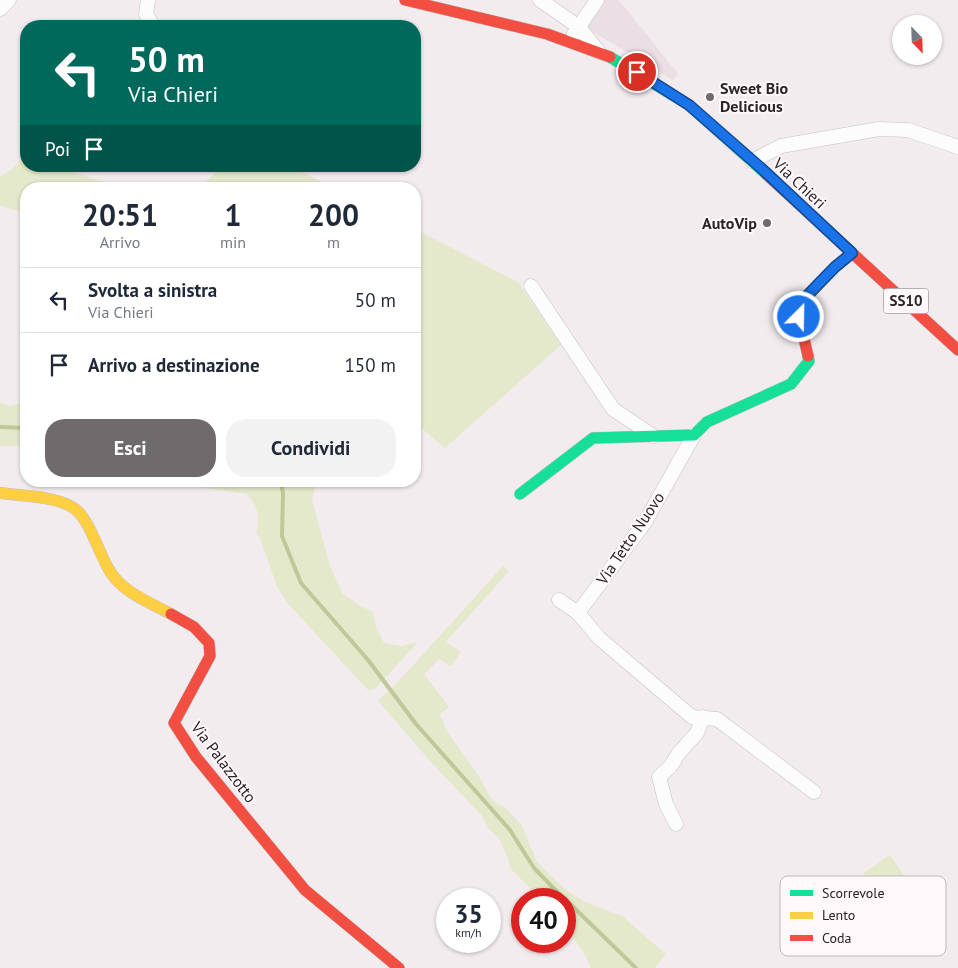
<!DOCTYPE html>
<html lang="it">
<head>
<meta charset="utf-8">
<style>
	body { margin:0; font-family:"PT Sans",sans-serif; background:#f2f2f3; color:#1f2937; height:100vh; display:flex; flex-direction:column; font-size:19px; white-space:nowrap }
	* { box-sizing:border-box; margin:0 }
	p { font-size:16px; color:#747a83 }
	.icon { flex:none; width:28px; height:28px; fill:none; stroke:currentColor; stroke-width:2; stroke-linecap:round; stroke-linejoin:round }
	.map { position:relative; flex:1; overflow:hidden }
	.panel { position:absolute; left:20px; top:182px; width:401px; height:305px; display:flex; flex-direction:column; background:#fff; border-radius:20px; box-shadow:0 1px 4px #0004 }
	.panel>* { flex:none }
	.guide { position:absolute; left:20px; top:20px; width:401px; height:152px; border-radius:20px; box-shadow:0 1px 4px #0004; background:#00695c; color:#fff; overflow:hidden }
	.needle { width:32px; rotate:157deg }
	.buttons { position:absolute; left:892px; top:15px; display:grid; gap:10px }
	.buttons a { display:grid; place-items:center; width:50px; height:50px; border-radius:50%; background:#fff; box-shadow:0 1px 4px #0004; font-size:25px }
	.speed { position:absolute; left:436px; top:888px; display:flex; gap:10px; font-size:25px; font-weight:700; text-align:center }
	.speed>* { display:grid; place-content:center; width:65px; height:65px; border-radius:50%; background:#fff; box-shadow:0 1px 4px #0004; line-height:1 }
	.speed small { font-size:12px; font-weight:400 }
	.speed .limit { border:8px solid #d22; background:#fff; color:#111 }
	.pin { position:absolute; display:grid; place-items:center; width:42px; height:42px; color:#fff; margin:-21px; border:2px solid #fff; border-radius:50%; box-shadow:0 1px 5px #0007 }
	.me { position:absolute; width:55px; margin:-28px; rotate:23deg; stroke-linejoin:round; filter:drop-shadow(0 0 4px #0008) }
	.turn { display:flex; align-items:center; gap:18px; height:105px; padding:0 25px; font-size:22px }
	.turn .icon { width:65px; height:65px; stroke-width:2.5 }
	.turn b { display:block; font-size:35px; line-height:42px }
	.then { display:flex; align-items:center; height:48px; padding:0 25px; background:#0003; gap:10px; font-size:19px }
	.eta { display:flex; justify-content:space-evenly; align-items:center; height:85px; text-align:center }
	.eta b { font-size:30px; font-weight:700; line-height:35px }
	.primary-button { display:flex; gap:10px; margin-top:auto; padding:10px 25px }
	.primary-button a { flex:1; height:58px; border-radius:20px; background:#6f6b6d; color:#fff; font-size:20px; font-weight:700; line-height:58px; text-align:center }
	.primary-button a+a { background:#f2f2f3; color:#1f2937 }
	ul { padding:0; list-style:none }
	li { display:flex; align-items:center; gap:15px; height:65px; padding:0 25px; border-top:1px solid #e0e1e3 }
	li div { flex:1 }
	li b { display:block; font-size:19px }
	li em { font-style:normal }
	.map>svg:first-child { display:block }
	.built { fill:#ebdee4 }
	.green { fill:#e4e9cc }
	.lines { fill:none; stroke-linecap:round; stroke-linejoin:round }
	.stream { stroke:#bec898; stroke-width:4 }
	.street-casing { stroke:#c5c0c2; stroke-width:15 }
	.fast-casing { stroke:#c5c0c2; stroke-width:12 }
	.slow-casing { stroke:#c5c0c2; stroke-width:12 }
	.jam-casing { stroke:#c5c0c2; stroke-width:12 }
	.street { stroke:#fdfcfd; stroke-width:14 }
	.fast { stroke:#16e098; stroke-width:11 }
	.slow { stroke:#ffcf43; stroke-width:11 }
	.jam { stroke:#f24e42; stroke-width:11 }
	.route-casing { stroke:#114b97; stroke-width:12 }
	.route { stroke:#1a73e8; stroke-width:9 }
	.poi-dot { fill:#6f6b6d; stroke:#fff8fb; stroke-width:2 }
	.labels { text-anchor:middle; stroke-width:4; stroke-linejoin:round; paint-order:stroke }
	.shield { fill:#fff8fb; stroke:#696467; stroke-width:1 }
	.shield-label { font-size:15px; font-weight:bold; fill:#292527 }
	.poi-label { font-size:16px; font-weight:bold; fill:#292527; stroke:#fff8fb; text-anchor:start }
	.street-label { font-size:16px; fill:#292527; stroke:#fff8fb }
	.key { fill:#fff8fb; stroke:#bfb9bb; stroke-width:1 }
	.key-label { font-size:14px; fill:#292527 }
</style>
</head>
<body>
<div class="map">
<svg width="958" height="968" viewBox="0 0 958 968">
	<rect width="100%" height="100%" fill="#f2ecef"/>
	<!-- built -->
	<polygon class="built" points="604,0 618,0 627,10 678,74 673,80 639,59 586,28"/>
	<!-- green -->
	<g class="green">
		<path d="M22 158 26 161V166C61 166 93 178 126 189H26V213L0 206V177L12 169Z"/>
		<polygon points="223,166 291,166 335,189 197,189"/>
		<polygon points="415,229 518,282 561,345 445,448 415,423"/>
		<polygon points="0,402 9,406 26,402 26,446 0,446"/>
		<path d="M170 481H317L312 500 330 566 342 593 360 606 373 612 376 627 384 643 402 646 418 642 375 689 368 690 289 605 277 587 260 538 256 534C260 516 259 509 247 494L184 485Z"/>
		<polygon points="503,566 509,571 446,642 461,652 451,666 439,659 424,674 449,707 440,714 447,731 478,775 492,800 506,808 522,826 537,862 565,889 585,902 622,916 666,954 655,968 591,968 584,953 565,926 565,899 541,899 510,868 508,858 499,838 488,828 482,816 429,760 378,701 397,683"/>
		<polygon points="890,855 927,909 899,927 863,873"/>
	</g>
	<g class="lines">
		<!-- stream -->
		<g class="stream">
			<polyline points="0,427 26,428"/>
			<polyline points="281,481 283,494 282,536 301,583 368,660 416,724 510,830 534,868 564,899"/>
			<polyline points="565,899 636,968"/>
		</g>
		<defs>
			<g id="street">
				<polyline points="148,0 146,14 153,26"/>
				<polyline points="540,0 579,27 599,52"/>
				<polyline points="0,9 9,0"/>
				<polyline points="574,34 597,0"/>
				<polyline points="752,161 781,146 879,129 908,130 958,147"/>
				<polyline points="531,286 613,409 653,436"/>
				<polyline points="559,600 578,613 599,638 692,717 717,719 814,792"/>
				<polyline points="578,613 645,522 694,435"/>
				<polyline points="676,824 666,804 659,777 671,766 678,754 697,733 703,717"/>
			</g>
			<g id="fast">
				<polyline points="610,57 689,105 766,174"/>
				<polyline points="520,494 593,438 694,435 707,422 791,384 809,361 808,356"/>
			</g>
			<path id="slow" d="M0 493C21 496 58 496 75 509 90 520 100 557 111 573 124 593 151 603 171 614"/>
			<g id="jam">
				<polyline points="405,0 547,34 610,57"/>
				<polyline points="766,174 958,350"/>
				<polyline points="808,356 799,317 801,302 835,267 852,253"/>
				<polyline points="171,614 194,627 209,643 210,656 174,723 196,757 305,890 399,968"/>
			</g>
		</defs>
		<!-- street casing -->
		<use href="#street" class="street-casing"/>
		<!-- fast casing -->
		<use href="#fast" class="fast-casing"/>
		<!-- slow casing -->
		<use href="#slow" class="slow-casing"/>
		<!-- jam casing -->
		<use href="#jam" class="jam-casing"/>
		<!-- street -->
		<use href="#street" class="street"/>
		<!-- fast -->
		<use href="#fast" class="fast"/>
		<!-- slow -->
		<use href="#slow" class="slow"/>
		<!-- jam -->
		<use href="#jam" class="jam"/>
	</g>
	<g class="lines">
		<defs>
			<polyline id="route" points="637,72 689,105 761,168 852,253 835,267 801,302 799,317"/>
		</defs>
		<!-- route casing -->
		<use href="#route" class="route-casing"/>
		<!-- route -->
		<use href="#route" class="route"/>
	</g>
	<!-- markers -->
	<g class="poi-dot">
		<circle cx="710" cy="97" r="5"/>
		<circle cx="767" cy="223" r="5"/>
	</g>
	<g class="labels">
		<!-- shield labels -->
		<rect class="shield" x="883.5" y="288.5" width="45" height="25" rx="4"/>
		<g class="shield-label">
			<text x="906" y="306">SS10</text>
		</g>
		<!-- poi labels -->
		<g class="poi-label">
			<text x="720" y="94">Sweet Bio<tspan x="720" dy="18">Delicious</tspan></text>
			<text x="757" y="229" text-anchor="end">AutoVip</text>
		</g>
		<!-- street labels -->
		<g class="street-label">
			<text transform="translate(800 183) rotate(43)" y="6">Via Chieri</text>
			<text transform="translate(630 538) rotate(-56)" y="6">Via Tetto Nuovo</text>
			<text transform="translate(224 762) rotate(53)" y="6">Via Palazzotto</text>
		</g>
	</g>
	<!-- legend -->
	<rect x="780" y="876" width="166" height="80" rx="8" class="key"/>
	<rect x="790" y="890" width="23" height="6" fill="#16e098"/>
	<rect x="790" y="912" width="23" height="7" fill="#ffcf43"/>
	<rect x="790" y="935" width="23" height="6" fill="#f24e42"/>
	<g class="key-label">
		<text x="822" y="898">Scorrevole</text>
		<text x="822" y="920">Lento</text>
		<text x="822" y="943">Coda</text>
	</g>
</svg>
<div class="buttons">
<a><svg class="needle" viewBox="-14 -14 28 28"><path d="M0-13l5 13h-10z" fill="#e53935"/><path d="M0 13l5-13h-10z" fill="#747a83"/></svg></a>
</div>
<div class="speed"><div>35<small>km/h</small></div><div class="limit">40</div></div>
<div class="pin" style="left:637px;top:72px;background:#d93025"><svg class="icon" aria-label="arrive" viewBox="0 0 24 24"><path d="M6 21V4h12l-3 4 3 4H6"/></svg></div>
<svg class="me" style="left:799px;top:317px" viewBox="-20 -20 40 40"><circle r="17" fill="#1a73e8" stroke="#fff" stroke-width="3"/><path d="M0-11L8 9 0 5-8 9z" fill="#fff"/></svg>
<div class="guide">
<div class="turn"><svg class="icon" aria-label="left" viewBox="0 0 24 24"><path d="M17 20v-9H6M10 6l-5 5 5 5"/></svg><div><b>50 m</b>Via Chieri</div></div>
<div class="then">Poi<svg class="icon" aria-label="arrive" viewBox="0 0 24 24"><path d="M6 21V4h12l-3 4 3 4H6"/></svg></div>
</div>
<section class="panel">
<div class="eta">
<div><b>20:51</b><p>Arrivo</p></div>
<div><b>1</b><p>min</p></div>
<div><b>200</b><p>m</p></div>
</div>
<ul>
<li><svg class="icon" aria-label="left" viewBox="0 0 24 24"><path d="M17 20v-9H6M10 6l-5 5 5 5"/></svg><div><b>Svolta a sinistra</b><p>Via Chieri</p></div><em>50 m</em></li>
<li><svg class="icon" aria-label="arrive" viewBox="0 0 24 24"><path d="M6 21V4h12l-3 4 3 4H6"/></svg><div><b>Arrivo a destinazione</b></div><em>150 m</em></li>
</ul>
<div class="primary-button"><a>Esci</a><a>Condividi</a></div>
</section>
</div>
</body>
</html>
